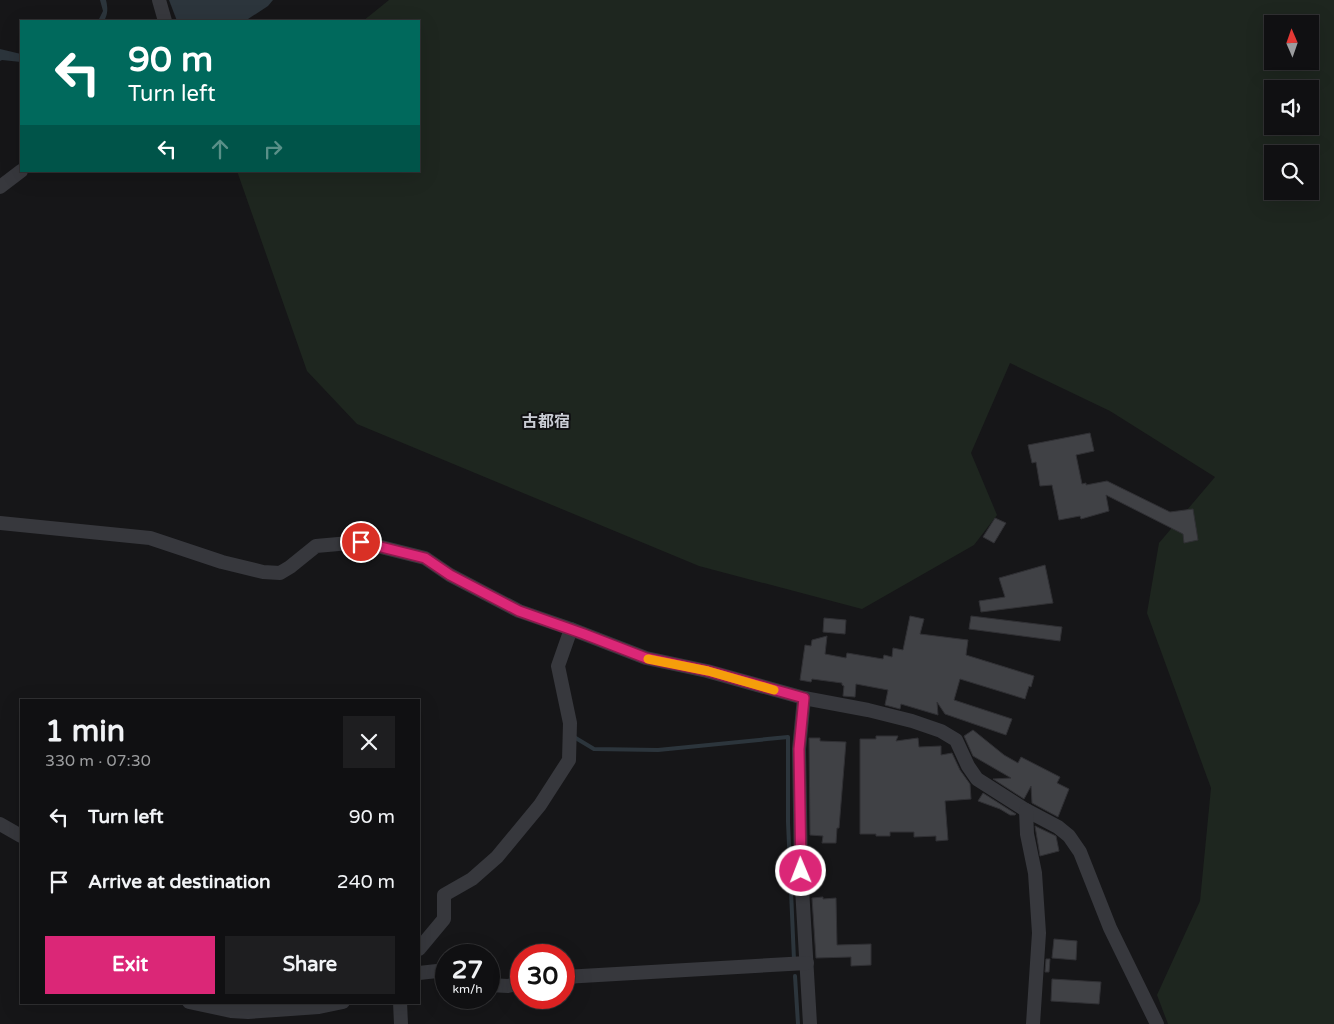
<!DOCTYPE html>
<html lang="en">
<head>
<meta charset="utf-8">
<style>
	body { margin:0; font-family:"Varela Round","Noto Sans JP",sans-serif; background:#1e1e20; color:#f1f3f6; height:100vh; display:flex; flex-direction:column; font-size:19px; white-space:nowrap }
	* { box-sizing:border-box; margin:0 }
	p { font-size:16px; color:#9c9d9f }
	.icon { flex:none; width:28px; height:28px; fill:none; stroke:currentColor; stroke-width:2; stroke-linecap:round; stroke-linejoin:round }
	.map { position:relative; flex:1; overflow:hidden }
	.drawer { position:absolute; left:20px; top:699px; width:400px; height:305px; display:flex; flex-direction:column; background:#101012; border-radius:0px; box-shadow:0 5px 20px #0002,0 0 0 1px #303032 }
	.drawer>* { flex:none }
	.top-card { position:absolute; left:20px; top:20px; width:400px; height:152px; border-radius:0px; box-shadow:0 5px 20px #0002,0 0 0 1px #303032; background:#00695c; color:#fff; overflow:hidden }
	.needle { width:32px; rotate:358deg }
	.fabs { position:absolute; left:1264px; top:15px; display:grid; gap:10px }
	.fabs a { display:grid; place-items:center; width:55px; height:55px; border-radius:0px; background:#101012; box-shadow:0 5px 20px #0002,0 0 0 1px #303032; font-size:25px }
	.speed { position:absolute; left:435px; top:944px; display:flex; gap:10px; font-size:25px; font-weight:700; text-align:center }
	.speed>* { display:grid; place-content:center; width:65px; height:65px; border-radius:50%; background:#101012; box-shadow:0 5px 20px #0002,0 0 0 1px #303032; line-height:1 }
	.speed small { font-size:12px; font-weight:400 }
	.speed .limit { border:8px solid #d22; background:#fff; color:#111 }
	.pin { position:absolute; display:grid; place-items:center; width:42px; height:42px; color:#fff; margin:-21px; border:2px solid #fff; border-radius:50%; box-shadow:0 1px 5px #0007 }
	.me { position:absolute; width:55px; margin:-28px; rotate:359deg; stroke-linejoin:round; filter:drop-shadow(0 0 4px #0008) }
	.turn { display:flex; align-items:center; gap:18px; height:105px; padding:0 25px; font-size:22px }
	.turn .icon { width:65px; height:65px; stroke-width:2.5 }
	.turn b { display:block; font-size:35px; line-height:42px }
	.lanes { display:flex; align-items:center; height:48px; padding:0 25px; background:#0003; justify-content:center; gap:25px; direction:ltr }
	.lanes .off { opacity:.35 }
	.round { display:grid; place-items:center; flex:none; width:52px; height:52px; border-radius:0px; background:#1e1e20 }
	.head { display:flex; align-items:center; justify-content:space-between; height:85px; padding:0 25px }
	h1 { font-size:30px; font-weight:800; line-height:38px }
	.button { display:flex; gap:10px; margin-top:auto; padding:10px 25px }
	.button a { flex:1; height:58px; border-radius:0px; background:#db2777; color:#fff; font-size:20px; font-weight:800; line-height:58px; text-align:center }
	.button a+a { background:#1e1e20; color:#f1f3f6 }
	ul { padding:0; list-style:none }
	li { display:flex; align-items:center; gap:15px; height:65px; padding:0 25px }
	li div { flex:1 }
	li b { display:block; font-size:19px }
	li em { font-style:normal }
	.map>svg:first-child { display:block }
	.green { fill:#1e261f; fill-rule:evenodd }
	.water { fill:#2c353c }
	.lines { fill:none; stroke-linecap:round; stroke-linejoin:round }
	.stream { stroke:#2c353c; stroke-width:4 }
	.building { fill:#404145; stroke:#303034 }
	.street { stroke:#37383d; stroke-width:14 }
	.route-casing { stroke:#8e194d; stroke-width:12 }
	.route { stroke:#db2777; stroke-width:9 }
	.slow { stroke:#f59e0b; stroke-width:9 }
	.labels { text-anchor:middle; stroke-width:4; stroke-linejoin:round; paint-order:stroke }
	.neighbourhood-label { font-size:16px; font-weight:bold; fill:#c9ccd4; stroke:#111113 }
</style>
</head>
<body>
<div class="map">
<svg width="1334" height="1024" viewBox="0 0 1334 1024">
	<rect width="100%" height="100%" fill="#161618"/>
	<!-- green -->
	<path class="green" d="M389 0H1334V1024H1168L1157 995 1200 901 1211 788 1147 613 1159 543 1215 477 1110 411 1010 363 971 453 997 515 974 545 862 609 699 566 357 424 307 371 237 171H419V21H363ZM1272 24H1310V61H1272ZM1272 89H1310V126H1272ZM1272 154H1310V191H1272Z"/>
	<!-- water -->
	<g class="water">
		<path d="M100 0H106C108 8 108 14 104 21H98L103 11Z"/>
		<polygon points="169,0 273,0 268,6 245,21 177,21"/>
		<polygon points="0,49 21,54 21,62 2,60 0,61"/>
	</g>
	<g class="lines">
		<!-- stream -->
		<g class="stream">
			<polyline points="574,737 594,749 658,750 788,737 788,822 794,960"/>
			<polyline points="795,976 798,1024"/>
		</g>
	</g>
	<!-- building -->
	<g class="building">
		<polygon points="1090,433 1094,451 1076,455 1082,484 1086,483 1086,485 1107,481 1170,512 1193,509 1198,540 1184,543 1183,534 1106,495 1109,511 1081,519 1080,516 1059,520 1052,485 1040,486 1036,462 1032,463 1028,445"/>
		<polygon points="995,518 1006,523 994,543 983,537"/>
		<polygon points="1045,565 1053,603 981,612 979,601 1005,597 999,578"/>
		<polygon points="910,616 924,619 920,634 968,640 966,655 1034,676 1031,687 1029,686 1025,699 960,679 954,700 1012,719 1006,735 945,714 937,702 938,715 901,704 900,709 885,705 888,690 856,684 855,697 843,696 844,686 842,685 842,683 812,679 811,682 800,680 805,645 811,646 812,640 827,636 825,654 846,658 847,653 883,659 884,655 892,657 893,648 903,650"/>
		<polygon points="971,616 1062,627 1060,641 969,629"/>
		<polygon points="824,618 846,620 845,634 823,632"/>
		<polygon points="973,730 1004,755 1018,763 1021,757 1060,777 1057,783 1069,789 1058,817 1032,803 1031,786 1024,799 993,779 1011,778 973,756 964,736"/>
		<polygon points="876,736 898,736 896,741 918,738 919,747 941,746 941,755 952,753 960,770 970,784 971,799 945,801 948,840 936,841 936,836 914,837 914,832 890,832 890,836 876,836 876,834 860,834 860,739 876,739"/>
		<polygon points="809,738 820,738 820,741 846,742 839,828 837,828 836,843 822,843 823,836 810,835"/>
		<polygon points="983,793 1016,814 1015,815 1010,815 1000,809 978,801"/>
		<polygon points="1035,826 1056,836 1059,851 1040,856"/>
		<polygon points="823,897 823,899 836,898 837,945 871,944 871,965 851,966 851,957 816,958 812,898"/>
		<polygon points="1054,939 1077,941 1076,960 1052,958"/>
		<polygon points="1046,959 1050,959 1049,972 1045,972"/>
		<polygon points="1052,979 1101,982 1099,1004 1051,1001"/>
	</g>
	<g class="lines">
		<!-- street -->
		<g class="street">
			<polyline points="159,0 165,21"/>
			<polyline points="0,187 21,171"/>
			<polyline points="0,523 150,538 222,562 263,572 280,573 290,567 316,546 361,542 425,558 450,575 519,611 571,629 646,658 707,671 804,698 868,710 912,721 941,731 956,740 968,766 977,779 1024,809 1058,827 1069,836 1080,852 1110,928 1157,1024"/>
			<polyline points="804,698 799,749 801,871 810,1024"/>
			<polyline points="1026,810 1027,834 1035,873 1039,933 1033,1024"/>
			<polyline points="0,824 21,836"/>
			<polyline points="419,949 444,919 444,895 472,879 497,857 540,805 569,760 570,723 558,666 571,629"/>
			<polyline points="419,973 446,970"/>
			<polyline points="564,977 807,963"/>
			<polyline points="489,985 508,986 521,983"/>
			<polyline points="189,1002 231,1011 248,1012 319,1007 343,1002"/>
			<polyline points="400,1002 401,1024"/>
		</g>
	</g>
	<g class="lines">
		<defs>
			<polyline id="route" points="361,542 425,558 450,575 519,611 584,634 646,658 708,671 804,698 799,749 801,871"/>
		</defs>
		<!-- route casing -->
		<use href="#route" class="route-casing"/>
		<!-- route -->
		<use href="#route" class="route"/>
		<!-- slow -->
		<polyline class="slow" points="648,659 708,671 774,690"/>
	</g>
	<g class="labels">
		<!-- neighbourhood labels -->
		<g class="neighbourhood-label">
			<text x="546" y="427">古都宿</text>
		</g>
	</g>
</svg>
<div class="fabs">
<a><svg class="needle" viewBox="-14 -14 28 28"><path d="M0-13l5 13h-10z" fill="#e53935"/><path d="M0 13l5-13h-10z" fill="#9c9d9f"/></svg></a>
<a><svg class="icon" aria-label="sound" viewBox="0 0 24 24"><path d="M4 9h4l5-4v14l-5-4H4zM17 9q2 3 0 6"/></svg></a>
<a><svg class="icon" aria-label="search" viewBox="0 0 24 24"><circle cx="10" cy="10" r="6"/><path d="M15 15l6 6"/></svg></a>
</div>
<div class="speed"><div>27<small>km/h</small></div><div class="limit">30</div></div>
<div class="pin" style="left:361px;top:542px;background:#d93025"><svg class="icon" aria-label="arrive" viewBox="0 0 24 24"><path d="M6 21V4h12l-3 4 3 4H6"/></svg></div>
<svg class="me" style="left:801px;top:871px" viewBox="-20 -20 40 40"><circle r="17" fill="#db2777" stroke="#fff" stroke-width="3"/><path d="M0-11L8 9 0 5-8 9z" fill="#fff"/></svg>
<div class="top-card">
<div class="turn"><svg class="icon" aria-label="left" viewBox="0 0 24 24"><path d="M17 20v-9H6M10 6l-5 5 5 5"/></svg><div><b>90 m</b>Turn left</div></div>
<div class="lanes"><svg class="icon" aria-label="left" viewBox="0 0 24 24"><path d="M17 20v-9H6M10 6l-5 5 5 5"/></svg><svg class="icon off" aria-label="ahead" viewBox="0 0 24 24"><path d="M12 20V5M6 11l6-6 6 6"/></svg><svg class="icon off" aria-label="right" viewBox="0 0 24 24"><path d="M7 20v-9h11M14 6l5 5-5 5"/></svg></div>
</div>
<section class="drawer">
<div class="head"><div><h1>1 min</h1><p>330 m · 07:30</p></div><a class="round"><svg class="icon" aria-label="close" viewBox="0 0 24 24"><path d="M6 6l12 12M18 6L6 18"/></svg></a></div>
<ul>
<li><svg class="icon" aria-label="left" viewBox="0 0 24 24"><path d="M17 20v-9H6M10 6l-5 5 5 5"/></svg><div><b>Turn left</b></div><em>90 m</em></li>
<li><svg class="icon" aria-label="arrive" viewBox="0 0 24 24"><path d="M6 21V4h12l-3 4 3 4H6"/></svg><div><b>Arrive at destination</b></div><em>240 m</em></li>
</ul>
<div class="button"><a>Exit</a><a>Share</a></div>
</section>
</div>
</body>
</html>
